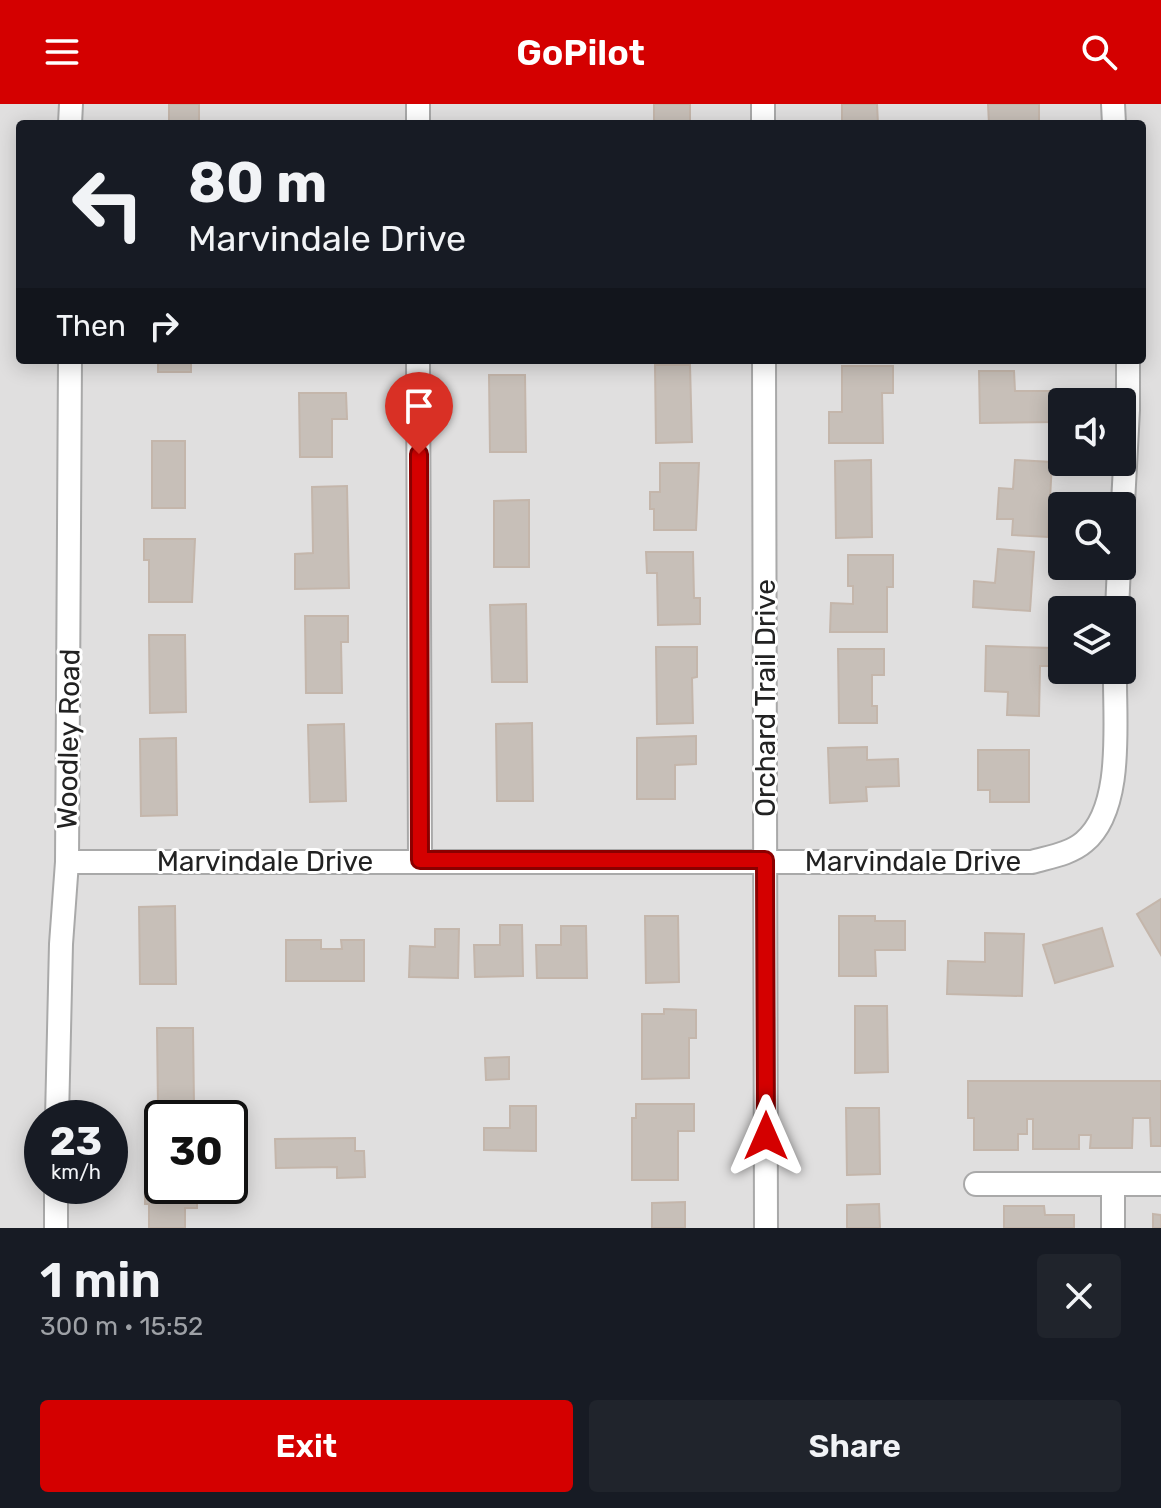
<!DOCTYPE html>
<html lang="en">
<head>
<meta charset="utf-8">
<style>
	body { margin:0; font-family:Rubik,sans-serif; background:#20242c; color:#f1f3f6; height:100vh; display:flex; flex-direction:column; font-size:30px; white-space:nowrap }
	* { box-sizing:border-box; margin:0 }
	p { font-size:26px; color:#9ea1a6 }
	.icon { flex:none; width:44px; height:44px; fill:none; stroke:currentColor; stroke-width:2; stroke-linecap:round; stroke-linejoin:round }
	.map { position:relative; height:1124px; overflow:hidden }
	.details { display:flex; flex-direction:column; background:#171b24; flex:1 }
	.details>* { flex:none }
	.banner { position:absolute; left:16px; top:16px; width:1130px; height:244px; border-radius:8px; box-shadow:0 4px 20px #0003; background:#171b24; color:#f1f3f6; overflow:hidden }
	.fabs { position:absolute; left:1048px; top:284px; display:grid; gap:16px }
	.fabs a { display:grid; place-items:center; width:88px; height:88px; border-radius:8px; background:#171b24; box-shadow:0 4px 20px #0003; font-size:40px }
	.speed { position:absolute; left:24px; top:996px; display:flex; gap:16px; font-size:40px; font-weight:700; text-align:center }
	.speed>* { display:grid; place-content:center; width:104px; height:104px; border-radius:50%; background:#171b24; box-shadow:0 4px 20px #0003; line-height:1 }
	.speed small { font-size:20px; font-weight:400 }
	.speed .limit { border:4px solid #111; border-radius:12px; background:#fff; color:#111 }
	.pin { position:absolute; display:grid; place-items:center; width:68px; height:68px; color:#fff; margin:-82px -34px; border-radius:50% 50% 50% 0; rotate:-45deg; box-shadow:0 0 8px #0007 }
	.pin .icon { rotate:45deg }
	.me { position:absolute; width:88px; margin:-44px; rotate:0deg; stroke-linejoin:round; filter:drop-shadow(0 0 6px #0008) }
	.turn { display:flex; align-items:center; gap:28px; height:168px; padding:0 40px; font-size:36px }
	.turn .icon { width:104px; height:104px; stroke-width:2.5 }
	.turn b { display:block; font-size:56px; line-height:68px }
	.then { display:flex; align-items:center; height:76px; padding:0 40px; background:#0003; gap:16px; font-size:30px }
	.round { display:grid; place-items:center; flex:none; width:84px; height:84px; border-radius:8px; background:#20242c }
	.overview { display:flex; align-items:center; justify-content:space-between; height:136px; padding:0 40px }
	h1 { font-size:48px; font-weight:600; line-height:60px }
	.action { display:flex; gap:16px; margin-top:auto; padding:16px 40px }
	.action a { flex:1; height:92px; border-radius:8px; background:#d40000; color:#fff; font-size:32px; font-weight:600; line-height:92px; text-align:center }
	.action a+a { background:#20242c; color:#f1f3f6 }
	header { display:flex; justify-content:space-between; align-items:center; height:104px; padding:0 40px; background:#d40000; color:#fff; font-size:36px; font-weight:600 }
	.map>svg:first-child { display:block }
	.residential { fill:#e0dfdf; fill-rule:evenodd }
	.building { fill:#c7bfb8; stroke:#c4b6ab; stroke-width:2 }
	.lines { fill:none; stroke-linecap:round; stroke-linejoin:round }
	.minor-casing { stroke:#a9a9a9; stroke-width:26 }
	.minor { stroke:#fff; stroke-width:22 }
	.route-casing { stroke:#8a0000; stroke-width:20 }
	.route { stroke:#d40000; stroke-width:14 }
	.labels { text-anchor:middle; stroke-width:6; stroke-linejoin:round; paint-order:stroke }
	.street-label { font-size:28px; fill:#222; stroke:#fff }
</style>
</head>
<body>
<header><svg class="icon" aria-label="menu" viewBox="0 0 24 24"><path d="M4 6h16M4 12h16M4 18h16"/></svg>GoPilot<svg class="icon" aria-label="search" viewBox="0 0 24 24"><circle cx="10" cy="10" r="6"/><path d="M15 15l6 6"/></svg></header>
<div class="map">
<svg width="1161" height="1124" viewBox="0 0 1161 1124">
	<rect width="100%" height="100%" fill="#f2efe9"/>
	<!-- residential -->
	<path class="residential" d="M0 0H1161V1124H0ZM20 20H1142V256H20ZM1062 298H1122V358H1062ZM1062 402H1122V462H1062ZM1062 506H1122V566H1062ZM42 1014H110V1082H42ZM162 1014H230V1082H162Z"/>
	<!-- building -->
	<g class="building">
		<rect x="169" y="0" width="30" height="20"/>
		<rect x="654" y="0" width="36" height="20"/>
		<polygon points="842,0 877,0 878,20 842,20"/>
		<polygon points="988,0 1039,0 1039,20 989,20"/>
		<rect x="158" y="256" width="33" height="12"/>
		<polygon points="655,261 690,261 692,338 656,339"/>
		<polygon points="842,262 893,262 893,289 882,289 883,339 829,339 829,308 842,308"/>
		<polygon points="979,267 1014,267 1015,287 1056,287 1056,318 980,319"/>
		<polygon points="489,271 525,271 526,348 490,348"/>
		<polygon points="299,289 346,289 347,315 332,315 332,353 300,353"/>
		<rect x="152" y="337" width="33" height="67"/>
		<polygon points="871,356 872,433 836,434 835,357"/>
		<polygon points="1015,356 1052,358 1048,433 1012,431 1013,415 997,415 999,384 1013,385"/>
		<polygon points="660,359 699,359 696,426 654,426 654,405 650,405 650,388 660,388"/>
		<polygon points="347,382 349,484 295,485 295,450 313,449 312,383"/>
		<polygon points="529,396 529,463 494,463 494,397"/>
		<polygon points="144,435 195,435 192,498 149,498 149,456 144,456"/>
		<polygon points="998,445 1034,448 1030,507 973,503 974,477 995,479"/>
		<polygon points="646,448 693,448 694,494 700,494 700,520 658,521 657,469 647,469"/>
		<polygon points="848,451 893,451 893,483 887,483 887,528 830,528 831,499 853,500 853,482 848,482"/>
		<polygon points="526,500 527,578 492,578 490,501"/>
		<polygon points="305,512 348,512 348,538 341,538 342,589 306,589"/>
		<polygon points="149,531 185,531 186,608 150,609"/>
		<polygon points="986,542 1054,544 1054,562 1040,562 1039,612 1007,611 1008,588 985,587"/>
		<polygon points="656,543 697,543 697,573 692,574 693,619 657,620"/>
		<polygon points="838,545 884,545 884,571 872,571 872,602 877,602 877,619 839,619"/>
		<polygon points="532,619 533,697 497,697 496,620"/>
		<polygon points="344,620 346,697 310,698 308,621"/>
		<polygon points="696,632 696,660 675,661 675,695 637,695 637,634"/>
		<polygon points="176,634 177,711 141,712 140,635"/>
		<polygon points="867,643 867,656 898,655 899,682 866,683 867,697 830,699 828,644"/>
		<polygon points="978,646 1029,646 1029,698 990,698 990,686 978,686"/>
		<polygon points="1161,795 1161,851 1137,810"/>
		<polygon points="175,802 176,880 140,880 139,803"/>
		<polygon points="645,812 678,812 679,878 646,879"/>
		<polygon points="839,812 875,812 875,817 905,817 905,846 875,846 876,872 839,872"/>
		<polygon points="500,821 522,821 523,872 475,873 474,841 500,841"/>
		<polygon points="561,822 586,822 587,874 537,874 536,841 561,841"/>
		<polygon points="1102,824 1113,862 1055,879 1043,841"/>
		<polygon points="435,825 459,825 458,874 409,873 410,842 435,843"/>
		<polygon points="985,829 1024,830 1022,892 947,890 948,857 985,858"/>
		<polygon points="286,836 321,836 321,845 342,845 341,836 364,836 364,877 286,877"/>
		<polygon points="855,902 887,902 888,968 855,969"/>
		<polygon points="664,905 696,906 696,934 689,934 689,974 642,975 642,910 664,910"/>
		<polygon points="157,924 193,924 194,1001 158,1002"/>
		<polygon points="509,953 509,975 486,976 485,954"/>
		<polygon points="968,977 1161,977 1161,1042 1151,1042 1150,1014 1133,1014 1132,1044 1090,1044 1091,1031 1079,1031 1079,1045 1033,1045 1033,1015 1027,1015 1027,1030 1018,1030 1018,1046 974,1046 974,1014 968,1014"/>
		<polygon points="636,1000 694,1000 694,1027 678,1027 678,1076 632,1076 632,1014 636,1014"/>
		<polygon points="510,1002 536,1002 536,1047 484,1046 484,1024 510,1024"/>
		<polygon points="846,1004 879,1004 880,1070 847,1071"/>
		<polygon points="355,1034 355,1047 364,1047 365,1073 337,1074 337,1063 276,1064 275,1035"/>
		<polygon points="148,1056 162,1056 162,1082 184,1082 184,1089 197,1089 197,1104 185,1104 185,1124 149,1124 149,1100 145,1100 145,1068 148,1068"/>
		<polygon points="685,1098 685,1124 652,1124 652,1099"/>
		<polygon points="879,1100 880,1124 847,1124 847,1101"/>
		<polygon points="1004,1102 1044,1102 1045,1111 1074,1111 1074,1124 1004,1124"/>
		<polygon points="1153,1110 1161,1111 1161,1124 1153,1124"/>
	</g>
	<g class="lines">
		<defs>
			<g id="minor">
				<polyline points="418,0 418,20"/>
				<polyline points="763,0 763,20"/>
				<polyline points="1113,0 1114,20"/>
				<polyline points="70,20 71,0"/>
				<polyline points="418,256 420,756"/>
				<polyline points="764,256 766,1124"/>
				<polyline points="1122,418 1128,306 1128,256"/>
				<polyline points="1117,506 1119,462"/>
				<path d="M67 758H1032C1049 753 1070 750 1084 738 1125 704 1114 616 1115 566"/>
				<polyline points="57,1014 61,840 67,758 70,256"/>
				<polyline points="976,1080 1161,1080"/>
				<polyline points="1113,1080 1113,1124"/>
				<polyline points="56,1124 56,1082"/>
			</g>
		</defs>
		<!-- minor casing -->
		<use href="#minor" class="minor-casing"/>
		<!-- minor -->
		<use href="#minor" class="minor"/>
	</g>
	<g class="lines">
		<defs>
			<polyline id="route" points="419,350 420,756 765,756 766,1032"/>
		</defs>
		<!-- route casing -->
		<use href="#route" class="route-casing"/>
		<!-- route -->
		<use href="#route" class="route"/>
	</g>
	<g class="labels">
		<!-- street labels -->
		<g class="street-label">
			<text transform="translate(765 594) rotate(-90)" y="10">Orchard Trail Drive</text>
			<text transform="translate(68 635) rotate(-89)" y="10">Woodley Road</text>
			<text x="265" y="767">Marvindale Drive</text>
			<text x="913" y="767">Marvindale Drive</text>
		</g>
	</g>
</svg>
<div class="fabs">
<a><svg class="icon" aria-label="sound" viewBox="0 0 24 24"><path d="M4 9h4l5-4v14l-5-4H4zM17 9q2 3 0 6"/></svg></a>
<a><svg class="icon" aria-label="search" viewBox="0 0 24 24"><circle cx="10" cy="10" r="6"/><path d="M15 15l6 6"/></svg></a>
<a><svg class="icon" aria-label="layers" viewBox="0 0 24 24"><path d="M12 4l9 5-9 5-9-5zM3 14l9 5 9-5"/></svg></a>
</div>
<div class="speed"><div>23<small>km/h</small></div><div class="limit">30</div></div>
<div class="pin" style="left:419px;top:350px;background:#d93025"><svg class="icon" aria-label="arrive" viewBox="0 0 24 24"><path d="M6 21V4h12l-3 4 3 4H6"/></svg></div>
<svg class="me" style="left:766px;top:1032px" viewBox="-20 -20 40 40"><path d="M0-17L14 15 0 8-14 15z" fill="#d40000" stroke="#fff" stroke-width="4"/></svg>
<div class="banner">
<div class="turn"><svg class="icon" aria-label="left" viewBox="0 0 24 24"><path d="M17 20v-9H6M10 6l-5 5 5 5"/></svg><div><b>80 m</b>Marvindale Drive</div></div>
<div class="then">Then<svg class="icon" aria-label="right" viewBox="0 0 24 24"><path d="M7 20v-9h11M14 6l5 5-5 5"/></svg></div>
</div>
</div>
<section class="details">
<div class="overview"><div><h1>1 min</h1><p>300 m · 15:52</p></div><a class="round"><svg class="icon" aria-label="close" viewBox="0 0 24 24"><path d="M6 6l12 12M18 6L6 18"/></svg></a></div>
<div class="action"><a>Exit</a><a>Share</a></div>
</section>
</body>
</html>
